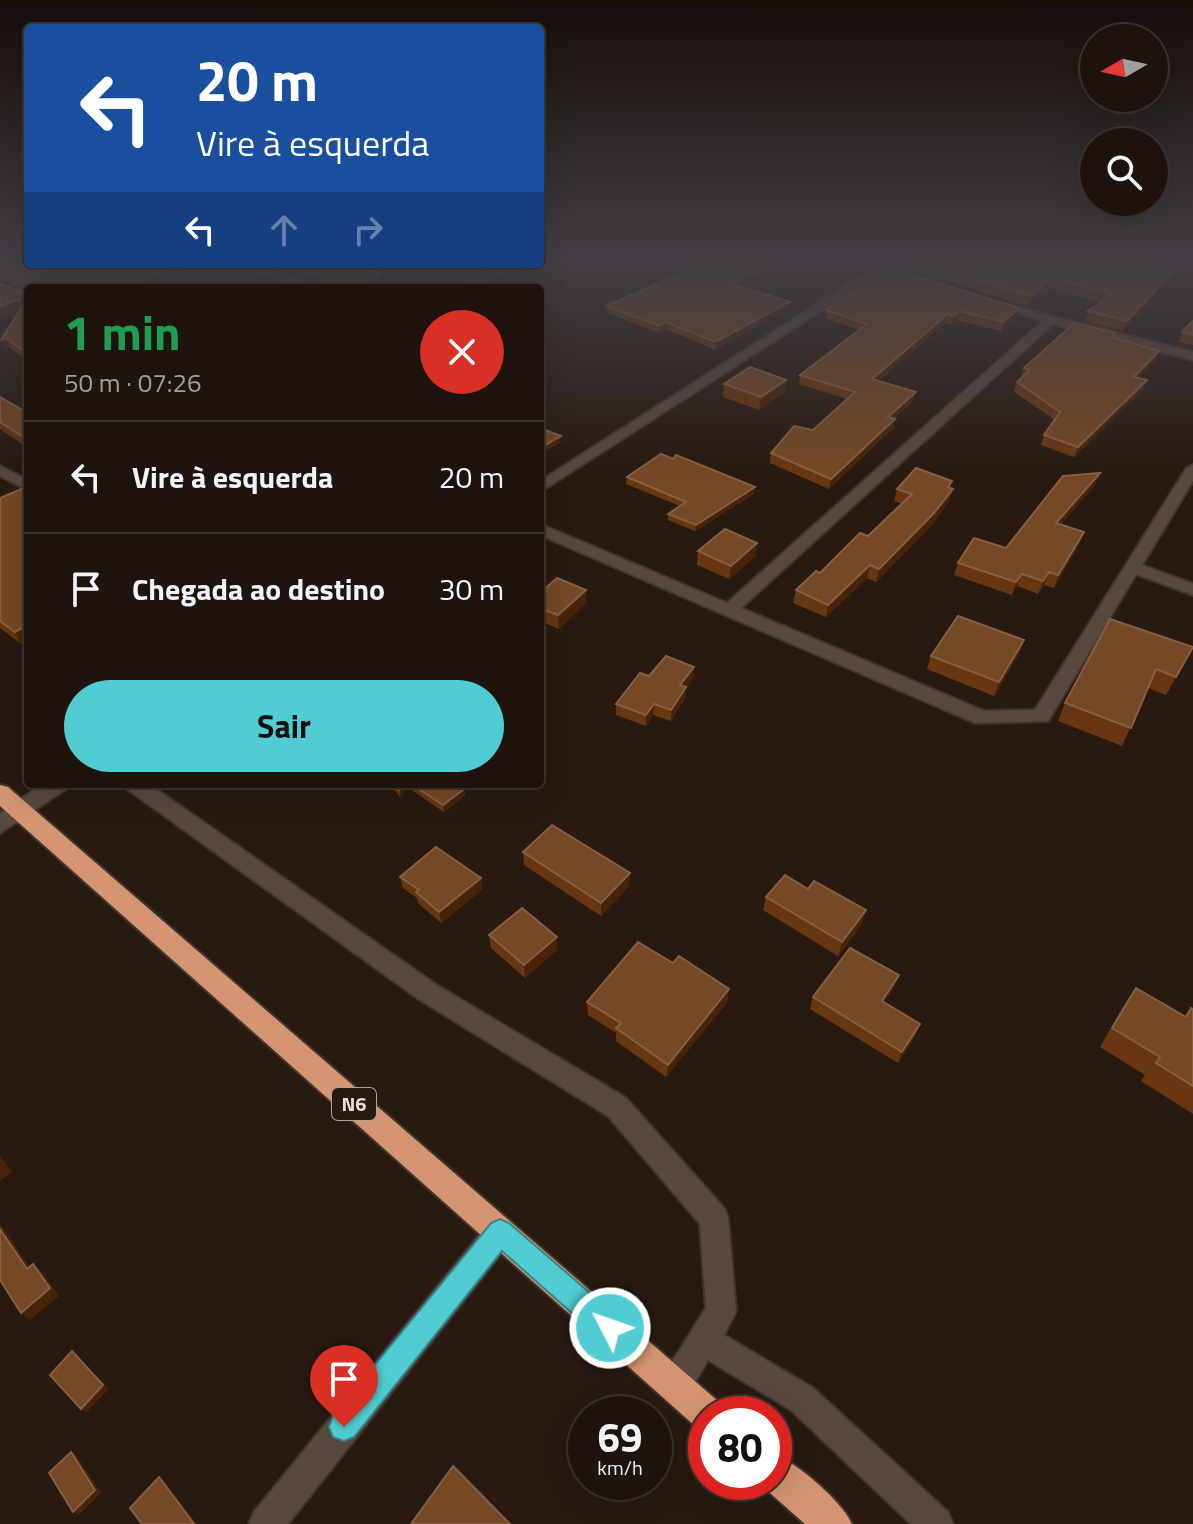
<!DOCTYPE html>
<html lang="pt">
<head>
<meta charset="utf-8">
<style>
	body { margin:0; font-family:"Titillium Web",sans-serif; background:#2b211b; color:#f1f3f6; height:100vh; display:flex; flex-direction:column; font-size:30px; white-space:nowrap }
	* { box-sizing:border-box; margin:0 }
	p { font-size:26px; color:#a19e9d }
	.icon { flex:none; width:44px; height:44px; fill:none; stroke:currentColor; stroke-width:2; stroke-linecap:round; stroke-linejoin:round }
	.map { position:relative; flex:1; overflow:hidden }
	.details { position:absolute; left:24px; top:284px; width:520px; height:504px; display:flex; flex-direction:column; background:#1e140d; border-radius:8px; box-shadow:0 8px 32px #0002,0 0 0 2px #3c332e }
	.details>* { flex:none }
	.banner { position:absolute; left:24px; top:24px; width:520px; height:244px; border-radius:8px; box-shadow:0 8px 32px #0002,0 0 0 2px #3c332e; background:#1a4fa0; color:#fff; overflow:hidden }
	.needle { width:52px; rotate:261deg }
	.controls { position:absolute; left:1080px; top:24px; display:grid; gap:16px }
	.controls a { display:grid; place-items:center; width:88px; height:88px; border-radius:50%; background:#1e140d; box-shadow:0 8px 32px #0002,0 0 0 2px #3c332e; font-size:40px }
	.speed { position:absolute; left:568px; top:1396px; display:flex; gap:16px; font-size:40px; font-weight:700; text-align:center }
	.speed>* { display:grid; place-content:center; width:104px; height:104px; border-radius:50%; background:#1e140d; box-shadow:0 8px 32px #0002,0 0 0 2px #3c332e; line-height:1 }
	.speed small { font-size:20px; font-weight:400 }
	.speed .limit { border:12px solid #d22; background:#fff; color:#111 }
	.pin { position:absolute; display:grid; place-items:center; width:68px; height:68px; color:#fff; margin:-82px -34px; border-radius:50% 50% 50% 0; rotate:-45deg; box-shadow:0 0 8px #0007 }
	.pin .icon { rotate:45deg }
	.me { position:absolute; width:88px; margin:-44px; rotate:311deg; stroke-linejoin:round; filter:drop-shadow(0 0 6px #0008) }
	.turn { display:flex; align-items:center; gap:28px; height:168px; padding:0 40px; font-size:36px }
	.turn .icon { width:104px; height:104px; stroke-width:2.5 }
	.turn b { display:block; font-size:56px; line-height:68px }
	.lanes { display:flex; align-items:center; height:76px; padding:0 40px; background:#0003; justify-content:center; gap:40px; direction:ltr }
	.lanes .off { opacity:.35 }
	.round { display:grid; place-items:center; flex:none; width:84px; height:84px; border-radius:42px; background:#2b211b }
	.head { display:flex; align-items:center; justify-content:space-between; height:136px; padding:0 40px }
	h1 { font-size:48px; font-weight:700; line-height:60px; color:#1e9e55 }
	.button { display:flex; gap:16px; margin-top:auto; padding:16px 40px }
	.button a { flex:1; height:92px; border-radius:48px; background:#51ccd3; color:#111; font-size:32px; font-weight:700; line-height:92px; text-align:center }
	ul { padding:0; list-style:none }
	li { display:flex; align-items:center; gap:24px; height:112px; padding:0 40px; border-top:2px solid #3c332e }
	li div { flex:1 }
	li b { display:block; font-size:30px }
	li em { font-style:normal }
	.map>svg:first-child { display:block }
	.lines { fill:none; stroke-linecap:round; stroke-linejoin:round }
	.minor-casing { stroke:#403530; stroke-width:4 }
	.trunk-casing { stroke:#403530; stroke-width:4 }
	.minor { fill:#59483e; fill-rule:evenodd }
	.trunk { fill:#d49570; fill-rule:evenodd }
	.wall { fill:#683611 }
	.shaded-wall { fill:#482308 }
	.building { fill:#754826; stroke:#875f42; stroke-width:2 }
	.route { fill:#51ccd3; stroke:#358589; stroke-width:2 }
	.labels { text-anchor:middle; stroke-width:8; stroke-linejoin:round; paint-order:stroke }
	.shield { fill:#281a11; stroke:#aea29c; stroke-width:2 }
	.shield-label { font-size:20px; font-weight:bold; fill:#e8ddd7 }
</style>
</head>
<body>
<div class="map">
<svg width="1193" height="1524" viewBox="0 0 1193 1524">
	<rect width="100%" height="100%" fill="#281a11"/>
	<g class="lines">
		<defs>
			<g id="minor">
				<polygon points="846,261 864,261 894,269 883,271 540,492 540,481 872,269"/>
				<polygon points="239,264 254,264 319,288 302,288"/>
				<polygon points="504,264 517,264 473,288 458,288"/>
				<polygon points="988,300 1193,352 1193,360 1053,324 741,608 984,711 1035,710 1186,469 1193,465 1193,481 1142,565 1193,584 1193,595 1136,574 1048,721 975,723 540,535 540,524 727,603 1043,321 988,304"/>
				<polygon points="0,466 28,480 28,490 0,476"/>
				<polygon points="43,784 69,784 66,789 0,833 0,813"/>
				<polygon points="124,784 149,784 435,984 626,1098 724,1208 728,1218 736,1311 724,1335 813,1388 948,1512 953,1524 911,1524 791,1410 708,1360 686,1397 675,1402 664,1397 659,1386 664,1375 706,1308 700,1224 608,1116 417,998 127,789"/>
				<polygon points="500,1218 510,1222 514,1232 510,1242 288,1524 249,1524 254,1512 490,1222"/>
			</g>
			<g id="trunk">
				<polygon points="0,785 8,787 719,1402 725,1414 706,1414 706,1431 695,1426 0,806"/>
				<path d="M774 1454C797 1463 842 1501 852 1524H805L761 1485 760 1482H774Z"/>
			</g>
		</defs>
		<!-- minor casing -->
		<use href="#minor" class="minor-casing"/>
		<!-- trunk casing -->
		<use href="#trunk" class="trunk-casing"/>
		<!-- minor -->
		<use href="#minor" class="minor"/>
		<!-- trunk -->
		<use href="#trunk" class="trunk"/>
	</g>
	<!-- wall -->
	<g class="wall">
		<polygon points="893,261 970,261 1009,270 1144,261 1142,266 1168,283 1123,331 1085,322 1088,311 1102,302 1048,288 1049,286 1028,306 902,267 903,263"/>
		<polygon points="0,262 28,264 196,264 197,268 145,288 28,288 28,361 10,348 5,350 1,340 20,310 0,317 0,283 27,294 26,290 0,280"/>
		<polygon points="890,268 1017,316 1001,331 958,320 951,324 946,323 878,381 913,401 894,419 893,428 829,489 770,463 771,453 813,430 847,399 799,384 800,375 859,330 825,318 826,310"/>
		<polygon points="772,269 739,286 789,309 715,350 666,329 659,333 607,313 607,306"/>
		<polygon points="305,270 381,275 382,280 357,288 338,288 306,276"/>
		<polygon points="1193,321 1193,345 1179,342 1182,332"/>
		<polygon points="1116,333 1114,338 1156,360 1138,378 1147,380 1143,390 1074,457 1041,445 1044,435 1055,420 1014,392 1017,382 1022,378 1021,378 1024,368"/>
		<polygon points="786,380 784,392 759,410 723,397 724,384"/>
		<polygon points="0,397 28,413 28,448 0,429"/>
		<polygon points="1100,473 1095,485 1061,524 1079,544 1054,588 1044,585 1038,594 1017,586 1012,595 954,575 958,563 1006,548"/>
		<polygon points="627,477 754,494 695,531 668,520 668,514 680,506 626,484"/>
		<polygon points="28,486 28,639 20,643 0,628 0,498"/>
		<polygon points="950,488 949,501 931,526 876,582 867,578 826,617 793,603 796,590 820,573 868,536 902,504 894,501 897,489"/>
		<polygon points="698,551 756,556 729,579 697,565"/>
		<polygon points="586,590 586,603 559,629 540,621 540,593"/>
		<polygon points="1193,647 1166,695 1148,688 1122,746 1058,721 1065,703"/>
		<polygon points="1019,654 994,696 927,669 931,656"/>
		<polygon points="649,676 693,678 686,688 685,698 671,721 653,715 646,726 616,715 616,704"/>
		<polygon points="390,784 456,784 464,789 465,796 444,812 407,787 400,797"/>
		<polygon points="523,852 629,886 601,916 524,865"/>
		<polygon points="400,877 483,889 441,923 418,903 417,898 403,888"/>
		<polygon points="766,897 862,924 838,956 763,910"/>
		<polygon points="489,935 557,937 557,950 525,978 491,948"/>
		<polygon points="673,963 729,989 727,1002 666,1077 616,1041 616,1033 588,1015 587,1002"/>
		<polygon points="894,987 884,1002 916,1035 898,1063 810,1009 813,997"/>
		<polygon points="1136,988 1185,1016 1191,1008 1193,1009 1193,1114 1141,1081 1145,1075 1100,1047 1123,1007"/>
	</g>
	<!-- shaded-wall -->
	<g class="shaded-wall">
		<polygon points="773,262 772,269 731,290 732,284"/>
		<polygon points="181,264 196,264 197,268 145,288 118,288"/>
		<polygon points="1064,266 1051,278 1049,286 1028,306 1031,296"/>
		<polygon points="1172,273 1168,283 1123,331 1127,321"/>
		<polygon points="381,275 382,280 357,288 346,288 346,286"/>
		<polygon points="28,296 28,307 0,317 0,306"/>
		<polygon points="790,302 789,309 715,350 715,342"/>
		<polygon points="1019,308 1017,316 1001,331 1003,322"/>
		<polygon points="960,311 958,320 951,324 953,316"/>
		<polygon points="948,314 946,323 870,388 872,379"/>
		<polygon points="666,322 666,329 659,333 659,326"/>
		<polygon points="6,338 10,348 5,350 1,340"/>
		<polygon points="1159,351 1156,360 1130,386 1134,377"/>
		<polygon points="786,380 784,392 759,410 761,397"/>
		<polygon points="1147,380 1143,390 1074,457 1078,447"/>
		<polygon points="916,392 913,401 886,426 888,417"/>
		<polygon points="895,419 893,428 829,489 831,479"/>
		<polygon points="561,436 561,442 540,455 540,448"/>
		<polygon points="1100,473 1095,485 1052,535 1056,523"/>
		<polygon points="755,487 754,494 695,531 696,525"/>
		<polygon points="953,489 949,501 931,526 876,582 879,569"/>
		<polygon points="1084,532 1079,544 1054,588 1058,575"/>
		<polygon points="757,543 756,556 729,579 731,566"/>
		<polygon points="870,565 867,578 826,617 828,605"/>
		<polygon points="1049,572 1044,585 1038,594 1043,581"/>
		<polygon points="1022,574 1017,586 1012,595 1016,582"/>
		<polygon points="586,590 586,603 559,629 558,615"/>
		<polygon points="28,625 28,639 20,643 15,632"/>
		<polygon points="1024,640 1019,654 994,696 999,682"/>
		<polygon points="694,667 693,678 686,688 685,698 671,721 671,710 680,685"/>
		<polygon points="654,704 653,715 646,726 646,715"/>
		<polygon points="403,784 407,784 407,787 400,797 399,790"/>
		<polygon points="464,789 465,796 444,812 443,805"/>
		<polygon points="630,873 629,886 601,916 601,903"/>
		<polygon points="481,878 483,889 441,923 439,912"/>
		<polygon points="866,910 862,924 838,956 842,942"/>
		<polygon points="557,937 557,950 525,978 524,965"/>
		<polygon points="899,975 894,987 878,1012 882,1001"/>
		<polygon points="729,989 727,1002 666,1077 668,1065"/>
		<polygon points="920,1024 916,1035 898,1063 902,1052"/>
		<polygon points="0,1155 12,1172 0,1181"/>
		<polygon points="0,1223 36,1277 27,1269 0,1229"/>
		<polygon points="33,1264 42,1272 59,1296 30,1320 21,1313"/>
		<polygon points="72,1351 109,1389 86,1413 81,1409"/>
		<polygon points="71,1452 76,1455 101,1493 79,1515 73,1512"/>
		<polygon points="159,1477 164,1481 197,1524 194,1524"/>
	</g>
	<!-- building -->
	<g class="building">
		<polygon points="2,261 28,261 28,264 181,264 118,288 28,288 28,296 0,306 0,283 27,294 26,282 0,271 0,262"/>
		<polygon points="706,261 764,261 773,262 732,284 790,302 715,342 666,322 659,326 607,306 702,264"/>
		<polygon points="914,261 970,261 1009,270 1021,261 1042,261 1064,266 1031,296"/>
		<polygon points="1071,261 1144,261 1140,265 1172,273 1127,321 1088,311 1113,294 1051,278"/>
		<polygon points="320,264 360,264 381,275 346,286 305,270"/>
		<polygon points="890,268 1019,308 1003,322 960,311 953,316 948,314 872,379 916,392 888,417 895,419 831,479 771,453 794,426 813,430 855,392 800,375 867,324 826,310"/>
		<polygon points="28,297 28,354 6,338 1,340"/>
		<polygon points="1193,321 1193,335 1182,332"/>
		<polygon points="1074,323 1116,333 1112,337 1159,351 1134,377 1147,380 1078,447 1044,435 1060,412 1017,382 1030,370 1024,368"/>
		<polygon points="750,367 786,380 761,397 724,384"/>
		<polygon points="0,397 28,413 28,440 0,422"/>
		<polygon points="540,428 561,436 540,448"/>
		<polygon points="661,454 673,459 676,455 755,487 696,525 668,514 686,502 627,477"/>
		<polygon points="916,468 952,481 948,487 953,489 934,513 879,569 870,565 828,605 796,590 816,571 820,573 860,533 868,536 912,494 897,489"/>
		<polygon points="1100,473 1056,523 1084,532 1058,575 1049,572 1043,581 1022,574 1016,582 958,563 974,538 1006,548 1063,476"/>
		<polygon points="28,486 28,625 15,632 0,621 0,498"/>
		<polygon points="725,529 757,543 731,566 698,551"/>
		<polygon points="557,578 586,590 558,615 540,608 540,593"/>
		<polygon points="958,616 1024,640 999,682 931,656"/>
		<polygon points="1110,619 1193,647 1176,677 1156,669 1131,728 1065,703"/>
		<polygon points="666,656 694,667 680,685 686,687 671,710 654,704 646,715 616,704 640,673 649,676"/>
		<polygon points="394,784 403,784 399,790"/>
		<polygon points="411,784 456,784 464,789 443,805"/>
		<polygon points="552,825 630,873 601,903 523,852"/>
		<polygon points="436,847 481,878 439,912 416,892 419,890 400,877"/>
		<polygon points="785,875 808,889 814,881 866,910 842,942 766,897"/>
		<polygon points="522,908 557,937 524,965 489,935"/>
		<polygon points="638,942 673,963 679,956 729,989 668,1065 616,1028 621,1023 587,1002"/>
		<polygon points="850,948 899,975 882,1001 920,1024 902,1052 813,997"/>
		<polygon points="1136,988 1186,1017 1191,1008 1193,1009 1193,1086 1156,1063 1160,1057 1112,1028"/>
		<polygon points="0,1229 27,1269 33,1264 50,1288 21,1313 0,1280"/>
		<polygon points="72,1351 103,1385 81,1409 50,1375"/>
		<polygon points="71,1452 95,1490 73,1512 49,1473"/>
		<polygon points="453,1466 510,1524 411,1524"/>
		<polygon points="159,1477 194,1524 142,1524 130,1508"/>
	</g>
	<!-- sky -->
	<linearGradient id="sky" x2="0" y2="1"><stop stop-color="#160e09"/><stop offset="0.55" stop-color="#423e43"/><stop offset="1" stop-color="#423e43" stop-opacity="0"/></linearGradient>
	<rect width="1193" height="474" fill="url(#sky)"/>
	<!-- route -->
	<polygon class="route" points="500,1219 509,1223 619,1318 623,1328 619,1338 610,1342 600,1338 502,1251 354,1437 344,1441 333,1437 329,1427 333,1416 491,1223"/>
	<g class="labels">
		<!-- shield labels -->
		<rect class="shield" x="332" y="1088" width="44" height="32" rx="6"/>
		<g class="shield-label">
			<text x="354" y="1111">N6</text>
		</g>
	</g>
</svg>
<div class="controls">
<a><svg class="needle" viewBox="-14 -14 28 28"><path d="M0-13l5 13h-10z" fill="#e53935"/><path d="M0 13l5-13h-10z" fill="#a19e9d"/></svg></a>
<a><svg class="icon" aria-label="search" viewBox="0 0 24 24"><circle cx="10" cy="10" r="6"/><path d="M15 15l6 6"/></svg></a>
</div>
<div class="speed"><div>69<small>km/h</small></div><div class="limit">80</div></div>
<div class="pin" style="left:344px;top:1427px;background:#d93025"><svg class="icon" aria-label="arrive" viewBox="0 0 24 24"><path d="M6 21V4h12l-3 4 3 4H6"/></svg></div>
<svg class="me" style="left:610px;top:1328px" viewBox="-20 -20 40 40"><circle r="17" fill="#51ccd3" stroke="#fff" stroke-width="3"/><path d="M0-11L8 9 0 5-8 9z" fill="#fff"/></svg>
<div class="banner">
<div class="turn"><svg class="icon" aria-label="left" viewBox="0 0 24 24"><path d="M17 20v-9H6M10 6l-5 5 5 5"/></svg><div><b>20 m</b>Vire à esquerda</div></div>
<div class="lanes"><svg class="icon" aria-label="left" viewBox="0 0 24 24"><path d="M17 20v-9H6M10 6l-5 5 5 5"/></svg><svg class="icon off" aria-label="ahead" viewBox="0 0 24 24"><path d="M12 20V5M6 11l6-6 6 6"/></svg><svg class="icon off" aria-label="right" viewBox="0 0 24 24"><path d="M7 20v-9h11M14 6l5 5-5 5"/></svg></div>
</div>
<section class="details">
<div class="head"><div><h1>1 min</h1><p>50 m · 07:26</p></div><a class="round" style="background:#d93025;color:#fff"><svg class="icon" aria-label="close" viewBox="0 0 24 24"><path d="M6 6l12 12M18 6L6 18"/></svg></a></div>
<ul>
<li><svg class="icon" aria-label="left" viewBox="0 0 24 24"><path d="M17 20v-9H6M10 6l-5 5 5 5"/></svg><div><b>Vire à esquerda</b></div><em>20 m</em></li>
<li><svg class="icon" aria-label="arrive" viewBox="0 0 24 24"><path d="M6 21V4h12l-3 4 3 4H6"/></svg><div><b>Chegada ao destino</b></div><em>30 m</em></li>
</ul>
<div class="button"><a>Sair</a></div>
</section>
</div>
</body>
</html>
